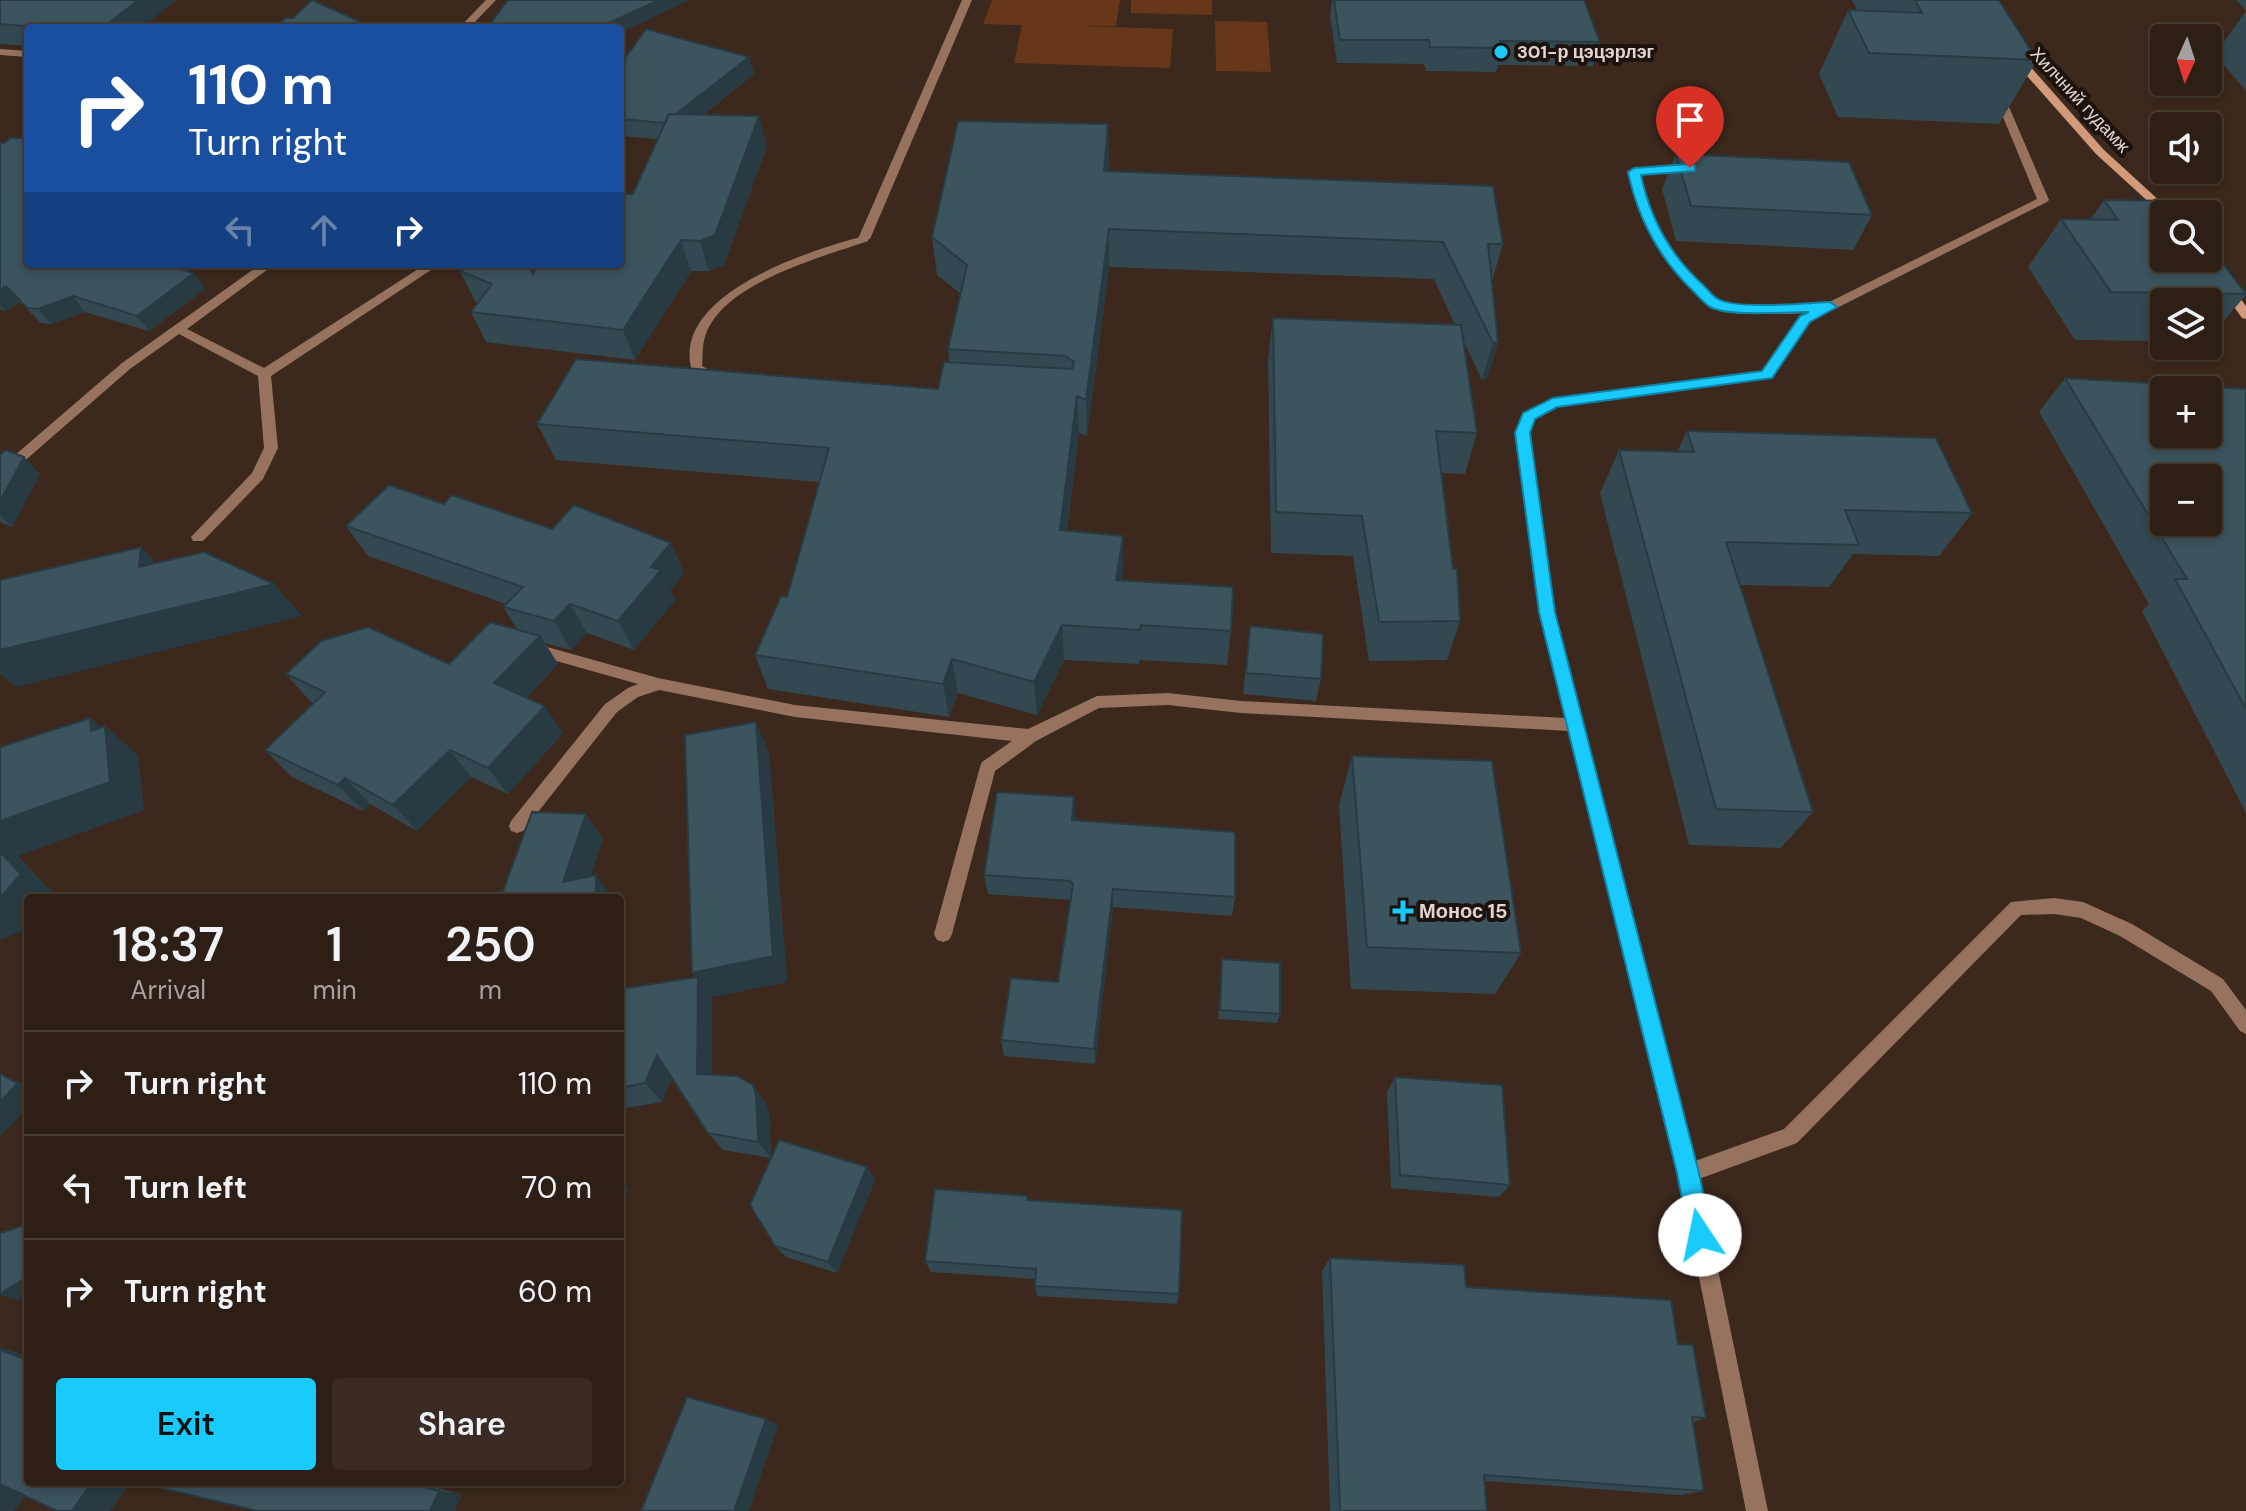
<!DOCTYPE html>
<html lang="en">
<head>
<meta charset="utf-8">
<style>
	body { margin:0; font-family:"DM Sans",sans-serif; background:#392b23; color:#f1f3f6; height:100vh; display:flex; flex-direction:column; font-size:30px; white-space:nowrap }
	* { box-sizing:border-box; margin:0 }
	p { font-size:26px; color:#a7a2a1 }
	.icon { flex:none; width:44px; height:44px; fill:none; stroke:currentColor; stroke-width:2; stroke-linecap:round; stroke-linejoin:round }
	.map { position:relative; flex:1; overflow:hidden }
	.panel { position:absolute; left:24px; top:894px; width:600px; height:592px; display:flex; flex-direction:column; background:#2d1e16; border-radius:8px; box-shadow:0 4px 12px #0003,0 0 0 2px #483c35 }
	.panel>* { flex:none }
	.top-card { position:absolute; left:24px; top:24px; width:600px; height:244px; border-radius:8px; box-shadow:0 4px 12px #0003,0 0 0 2px #483c35; background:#1a4fa0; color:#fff; overflow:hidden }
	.needle { width:52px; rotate:183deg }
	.buttons { position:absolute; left:2150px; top:24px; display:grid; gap:16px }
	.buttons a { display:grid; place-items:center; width:72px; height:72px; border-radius:8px; background:#2d1e16; box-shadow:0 4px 12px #0003,0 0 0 2px #483c35; font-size:40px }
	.pin { position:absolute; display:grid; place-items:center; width:68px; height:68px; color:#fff; margin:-82px -34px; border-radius:50% 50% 50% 0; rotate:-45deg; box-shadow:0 0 8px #0007 }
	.pin .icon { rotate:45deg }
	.me { position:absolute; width:88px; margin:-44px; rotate:349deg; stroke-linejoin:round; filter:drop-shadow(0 0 6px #0008) }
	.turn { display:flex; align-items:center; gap:28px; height:168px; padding:0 32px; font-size:36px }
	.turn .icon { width:104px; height:104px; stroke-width:2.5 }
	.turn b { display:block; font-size:56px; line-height:68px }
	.lanes { display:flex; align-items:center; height:76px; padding:0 32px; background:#0003; justify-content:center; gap:40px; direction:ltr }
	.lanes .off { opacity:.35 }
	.eta { display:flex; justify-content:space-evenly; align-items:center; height:136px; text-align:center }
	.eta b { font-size:48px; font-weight:600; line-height:56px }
	.action { display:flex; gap:16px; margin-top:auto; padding:16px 32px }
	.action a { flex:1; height:92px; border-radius:8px; background:#19cafc; color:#111; font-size:32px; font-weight:600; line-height:92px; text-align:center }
	.action a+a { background:#392b23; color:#f1f3f6 }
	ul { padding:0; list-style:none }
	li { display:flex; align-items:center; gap:24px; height:104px; padding:0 32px; border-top:2px solid #483c35 }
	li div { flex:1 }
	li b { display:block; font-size:30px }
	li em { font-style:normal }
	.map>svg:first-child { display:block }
	.green { fill:#67371a }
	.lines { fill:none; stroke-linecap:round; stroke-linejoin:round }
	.lane { fill:#97735f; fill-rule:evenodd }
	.street { fill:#97735f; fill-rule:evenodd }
	.secondary { fill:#d29a7a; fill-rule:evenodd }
	.wall { fill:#334851 }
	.shaded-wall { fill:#293b42 }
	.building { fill:#3b545e; stroke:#293b42; stroke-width:2; fill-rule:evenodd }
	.route { fill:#19cafc; stroke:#1083a4; stroke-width:2 }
	.poi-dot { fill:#19cafc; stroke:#1c130e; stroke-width:3 }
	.labels { text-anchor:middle; stroke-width:8; stroke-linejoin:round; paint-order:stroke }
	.far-poi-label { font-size:18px; font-weight:bold; fill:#e2d5ce; stroke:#1c130e; text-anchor:start }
	.far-street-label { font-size:18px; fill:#e2d5ce; stroke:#1c130e }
	.poi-label { font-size:20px; font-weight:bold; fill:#e2d5ce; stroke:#1c130e; text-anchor:start }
</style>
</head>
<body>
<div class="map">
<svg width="2246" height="1511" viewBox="0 0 2246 1511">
	<rect width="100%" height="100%" fill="#3c281d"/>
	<!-- green -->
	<g class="green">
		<polygon points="992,0 1120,0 1116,26 1078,26 1173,29 1170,68 1014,63 1022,25 983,24"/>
		<polygon points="1131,0 1212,0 1212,15 1131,13"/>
		<polygon points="1215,21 1267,22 1271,72 1216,71"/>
	</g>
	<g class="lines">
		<!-- lane -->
		<g class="lane">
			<path d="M1690 165 1695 168 1694 170 1640 175C1651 217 1669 252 1700 283 1707 290 1714 299 1724 302 1757 311 1796 304 1830 303L1834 304V310C1807 315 1737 317 1711 306 1704 302 1698 295 1693 290 1659 256 1640 218 1629 172L1634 169Z"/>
			<path d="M864 236 868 237V241C820 258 716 284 704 341 702 349 703 358 702 366L724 378 718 382 707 380 692 371C669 294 811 250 864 236Z"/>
			<polygon points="2054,898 2083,902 2132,924 2223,979 2246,1010 2246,1034 2240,1031 2211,991 2120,936 2081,918 2054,914 2021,915 1797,1143 1688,1183 1681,1180 1678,1173 1681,1166 1784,1129 2011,902"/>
		</g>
		<!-- street -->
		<g class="street">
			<polygon points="486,0 496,0 469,28 459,28"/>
			<polygon points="962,0 972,0 870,239 860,241 858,239"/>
			<polygon points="0,49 28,51 28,57 0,55"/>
			<polygon points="1994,91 2003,93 2049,200 2047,202 1809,322 1770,378 1556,407 1534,418 1530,433 1554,612 1698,1173 1768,1511 1746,1511 1678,1173 1569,731 1241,713 1168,705 1099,708 1036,741 995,771 952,934 949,940 943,942 937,940 934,934 980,767 982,762 1012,741 795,717 659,690 638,697 617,712 523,831 517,833 511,831 509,826 511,821 605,704 628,688 638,684 528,653 525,649 528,645 533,643 658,678 795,705 1028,729 1097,696 1168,693 1241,701 1566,718 1540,612 1516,433 1523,413 1553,399 1762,371 1801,316 2037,199 1993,93"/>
			<polygon points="261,264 275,264 187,329 264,368 426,264 440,264 271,376 278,448 263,479 203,541 193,541 191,537 252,473 264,448 258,376 179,334 130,369 5,478 0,480 0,468 122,363"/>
		</g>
		<!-- secondary -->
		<g class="secondary">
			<polygon points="2012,55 2020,55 2104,150 2174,214 2164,214 2164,216 2096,154 2012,59"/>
			<polygon points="2208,255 2246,306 2246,319 2242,318 2199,258 2208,258"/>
		</g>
	</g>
	<!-- wall -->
	<g class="wall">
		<polygon points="0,0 142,28 28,28 28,46 0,44"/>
		<polygon points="1332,0 1584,0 1600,42 1593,66 1498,65 1496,72 1426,71 1424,64 1337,63 1330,16"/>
		<polygon points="1852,0 1999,0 2037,60 1999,124 1838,117 1819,74 1848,10 1857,10"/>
		<polygon points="2236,0 2246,0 2246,11"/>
		<polygon points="2245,12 2246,12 2246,91 2215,55"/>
		<polygon points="749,57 754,74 703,115 767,146 724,265 709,271 691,271 635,360 486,342 471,312 478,303 475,301 460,271 533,274 633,194 657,139 620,136 620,65"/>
		<polygon points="0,143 28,264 194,273 205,289 149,331 85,312 51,324 41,323 20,302 5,311 0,309"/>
		<polygon points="1676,154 1872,215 1853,250 1676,241 1662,189"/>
		<polygon points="1109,161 1108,172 1503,244 1492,281 1498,342 1487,379 1482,380 1464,342 1477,433 1465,474 1442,473 1460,621 1447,660 1369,661 1353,556 1271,553 1268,360 1273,318 1455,325 1434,279 1109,267 1087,436 1079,433 1067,531 1123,571 1121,580 1231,631 1227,665 1140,660 1139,664 1064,660 1037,715 958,693 949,717 768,689 755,655 787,597 820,482 556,460 537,424 938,389 949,362 948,349 960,293 937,275 932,237"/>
		<polygon points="2104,200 2246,293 2246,295 2208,339 2208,302 2164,302 2164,341 2075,340 2028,267 2061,219 2090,220"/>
		<polygon points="2065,378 2246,389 2246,813 2142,611 2149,604 2039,412"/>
		<polygon points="1687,431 1972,513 1939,556 1853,554 1829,587 1740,585 1813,812 1781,848 1689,845 1600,493 1619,450 1677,452"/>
		<polygon points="0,454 24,457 40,474 12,527 0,522"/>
		<polygon points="444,504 552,529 671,543 684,573 670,590 675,600 634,650 587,633 571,650 545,643 558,664 526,698 563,733 508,794 471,777 417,831 370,804 363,811 292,777 265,750 314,703 311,702 286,674 449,664 517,629 503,607 506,604 368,556 346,526"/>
		<polygon points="1250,626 1321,679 1316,701 1243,694"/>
		<polygon points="769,753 787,982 712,997 712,1074 753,1085 766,1104 769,1113 771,1158 723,1150 708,1133 672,1078 662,1102 620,1109 620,989 695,977"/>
		<polygon points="1352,756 1521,953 1495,994 1351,989 1339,805"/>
		<polygon points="1074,797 1075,821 1235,897 1232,916 1113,907 1095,1064 1004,1056 1001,1040 1058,982 1071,900 988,894 984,875"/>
		<polygon points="1222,959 1280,1014 1277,1023 1218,1019"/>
		<polygon points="1395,1077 1510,1185 1499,1197 1391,1188 1387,1092"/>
		<polygon points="867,1167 875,1180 837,1273 786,1257 775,1246"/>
		<polygon points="1027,1196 1028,1200 1179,1294 1177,1304 1037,1296 1035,1286 1035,1279 931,1272 925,1261"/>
		<polygon points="1330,1258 1466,1287 1678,1344 1706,1418 1693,1422 1704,1491 1680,1495 1484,1481 1487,1511 1330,1511 1322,1271"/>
		<polygon points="136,1482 413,1482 462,1494"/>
	</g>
	<!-- shaded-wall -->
	<g class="shaded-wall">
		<polygon points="138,0 176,0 142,28 103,28"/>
		<polygon points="659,0 690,0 620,33 620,28 598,28"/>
		<polygon points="749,57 754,74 670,140 665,123"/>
		<polygon points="759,116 767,146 724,265 709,271 700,241"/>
		<polygon points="1108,124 1109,161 1105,209 1104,171"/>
		<polygon points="1109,229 1109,267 1087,436 1086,400"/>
		<polygon points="681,240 691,271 635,360 623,330"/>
		<polygon points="194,273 205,289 149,331 137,316"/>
		<polygon points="6,286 20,302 5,311 0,305 0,291"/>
		<polygon points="73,296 85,312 51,324 38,309"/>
		<polygon points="1498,342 1487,379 1482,380 1493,343"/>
		<polygon points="1077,396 1079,433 1062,566 1060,530"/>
		<polygon points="24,457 40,474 12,527 0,515 0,501"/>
		<polygon points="1123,536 1123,571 1116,614 1116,580"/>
		<polygon points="671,543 684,573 670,590 675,600 634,650 618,621 651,567"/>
		<polygon points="141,547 172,580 139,567"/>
		<polygon points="274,584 302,616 16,687 0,674 0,650"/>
		<polygon points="570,604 587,633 571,650 554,621"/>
		<polygon points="1062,625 1064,660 1037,715 1034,682"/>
		<polygon points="540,636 558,664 513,711 494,683"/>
		<polygon points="952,659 958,693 949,717 943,684"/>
		<polygon points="545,706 563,733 508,794 488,768"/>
		<polygon points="90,718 105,730 105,726 138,755 144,810 18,856 58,898 28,898 28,929 0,940 0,821 91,731"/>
		<polygon points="756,722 769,753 787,982 712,997 712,1092 697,1074 698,981 692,973"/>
		<polygon points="450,750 471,777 417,831 393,805"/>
		<polygon points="345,778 370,804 363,811 338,785"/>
		<polygon points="1074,797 1075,817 1073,840 1072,820"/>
		<polygon points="586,814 603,839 584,898 563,882"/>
		<polygon points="596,875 613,898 596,898"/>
		<polygon points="1113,889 1113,907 1095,1064 1094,1049"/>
		<polygon points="657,1055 673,1074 662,1102 645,1083"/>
		<polygon points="0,1073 28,1087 28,1107 0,1137"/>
		<polygon points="753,1085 766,1104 769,1113 771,1158 758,1142"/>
		<polygon points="867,1167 875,1180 837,1273 828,1262"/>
		<polygon points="620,1181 629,1188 620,1210"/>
		<polygon points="28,1272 28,1293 18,1300 0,1295"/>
		<polygon points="0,1348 28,1355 28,1360 0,1350"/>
		<polygon points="766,1419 778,1425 749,1511 734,1511"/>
		<polygon points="0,1481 32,1485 14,1511 0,1511"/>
		<polygon points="92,1482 130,1482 110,1511 72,1511"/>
		<polygon points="439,1491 462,1494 455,1511 430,1511"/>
	</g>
	<!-- building -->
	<g class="building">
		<polygon points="0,0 138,0 103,28 53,28 0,24"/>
		<polygon points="312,0 374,28 275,28 285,18 293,18"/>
		<polygon points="508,0 659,0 598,28 487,28"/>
		<polygon points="1334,0 1584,0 1600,42 1500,41 1502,48 1430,47 1429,40 1340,40"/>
		<polygon points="1915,0 1999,0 2037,60 1869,53 1848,10 1922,13"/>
		<polygon points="646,29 749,57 676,114 669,114 665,123 620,119 620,65"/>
		<polygon points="669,114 759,116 715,235 700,241 681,240 623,330 471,312 492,284 460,271 465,264 527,264 533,274 538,264 620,264 620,194 633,194"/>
		<polygon points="958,121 1108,124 1104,171 1493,186 1503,244 1488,244 1498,342 1493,343 1443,242 1109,229 1086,400 1077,396 1060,530 1123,536 1116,580 1233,587 1231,631 1141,625 1140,630 1062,625 1034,682 952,659 943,684 755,655 781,596 787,597 829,448 537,424 576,359 938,389 944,362 1072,369 1074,362 1065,356 948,349 967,265 932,237"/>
		<polygon points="28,136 28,264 164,264 194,273 137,316 73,296 38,309 27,308 6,286 0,291 0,143 4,143 10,138 26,138"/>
		<polygon points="1676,154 1849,162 1872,215 1691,206"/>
		<polygon points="2104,200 2174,201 2184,214 2164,214 2164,258 2208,258 2208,244 2246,294 2111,292 2061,219 2118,220"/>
		<polygon points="1273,318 1461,325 1477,433 1436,431 1453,569 1457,569 1460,621 1379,622 1362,516 1276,512"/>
		<path d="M2065 378 2246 389V709L2175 579H2187ZM2164 390H2208V434H2164ZM2164 478H2208V522H2164Z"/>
		<polygon points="1687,431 1936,438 1972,513 1845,510 1859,545 1726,542 1813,812 1716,809 1619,450 1694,452"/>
		<polygon points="6,450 24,457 0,501 0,455"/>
		<polygon points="389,485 444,504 452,495 552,529 574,505 671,543 651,567 661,570 618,621 570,604 554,621 503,607 523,587 346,526"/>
		<polygon points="141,547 139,567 204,552 274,584 0,650 0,580"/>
		<polygon points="490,622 540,636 494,683 545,706 488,768 450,750 393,805 345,778 338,785 265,750 325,692 286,674 321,641 368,627 449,664"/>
		<polygon points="1250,626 1323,634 1321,679 1246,673"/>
		<polygon points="90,718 91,731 105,726 110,782 0,821 0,747"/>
		<polygon points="756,722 773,956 692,973 685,735"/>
		<polygon points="1352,756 1492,761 1521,953 1367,947"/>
		<polygon points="997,792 1074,797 1072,820 1235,832 1235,897 1113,889 1094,1049 1001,1040 1011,978 1058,982 1073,884 1070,881 984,875"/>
		<polygon points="532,812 586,814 563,882 596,875 596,898 490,898 490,894 503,891"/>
		<polygon points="0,852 21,874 0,898"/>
		<polygon points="1222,959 1280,963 1280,1014 1220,1010"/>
		<polygon points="698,977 697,1074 737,1076 753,1085 756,1095 758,1142 708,1133 657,1055 645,1083 620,1088 620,989"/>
		<polygon points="0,1074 18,1083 0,1102"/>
		<polygon points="1395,1077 1502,1085 1510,1185 1400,1175"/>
		<polygon points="779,1140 867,1167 828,1262 775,1246 750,1205"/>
		<polygon points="935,1189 1027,1196 1027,1200 1182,1210 1179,1294 1035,1286 1036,1269 925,1261"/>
		<polygon points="28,1224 28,1272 22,1280 0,1294 0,1233"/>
		<polygon points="1330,1258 1464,1265 1466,1287 1671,1300 1678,1344 1693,1345 1706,1418 1692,1417 1704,1491 1484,1475 1487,1511 1340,1511"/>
		<polygon points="0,1350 28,1360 28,1482 92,1482 72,1511 57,1511 0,1484"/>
		<polygon points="687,1397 766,1419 734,1511 641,1511"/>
		<polygon points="136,1482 404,1482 439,1491 430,1511 258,1511"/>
	</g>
	<!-- route -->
	<path class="route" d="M1690 164 1695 165V171L1641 175C1650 218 1669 253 1700 282 1706 287 1712 296 1718 299 1737 310 1806 303 1830 302L1837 307 1810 322 1772 378 1557 407 1535 419 1530 433 1555 612 1699 1173 1712 1235 1709 1243 1700 1246 1692 1243 1689 1235 1677 1173 1539 612 1515 433 1523 413 1553 398 1762 371 1800 316 1809 312C1787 312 1729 317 1710 307 1704 303 1697 295 1692 290 1658 257 1638 219 1628 172L1634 168Z"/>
	<!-- markers -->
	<g class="poi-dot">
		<circle cx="1501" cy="52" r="8"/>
		<path d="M1399 899h8v8h8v8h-8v8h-8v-8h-8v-8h8z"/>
	</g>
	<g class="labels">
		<!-- far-poi labels -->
		<g class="far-poi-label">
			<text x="1517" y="58">301-р цэцэрлэг</text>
		</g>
		<!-- far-street labels -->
		<g class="far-street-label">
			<text transform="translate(2080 100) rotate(47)" y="6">Хилчний гудамж</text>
		</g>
		<!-- poi labels -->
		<g class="poi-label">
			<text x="1419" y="918">Монос 15</text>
		</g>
	</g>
</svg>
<div class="buttons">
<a><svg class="needle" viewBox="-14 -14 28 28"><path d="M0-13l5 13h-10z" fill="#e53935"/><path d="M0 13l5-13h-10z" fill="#a7a2a1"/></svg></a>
<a><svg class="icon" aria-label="sound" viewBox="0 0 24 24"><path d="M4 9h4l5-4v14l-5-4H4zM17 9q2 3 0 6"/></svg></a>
<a><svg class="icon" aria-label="search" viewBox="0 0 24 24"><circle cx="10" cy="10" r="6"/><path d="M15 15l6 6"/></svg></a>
<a><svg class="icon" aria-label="layers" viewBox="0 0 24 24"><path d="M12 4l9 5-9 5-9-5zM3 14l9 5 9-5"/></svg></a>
<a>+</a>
<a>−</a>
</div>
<div class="pin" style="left:1690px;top:168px;background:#d93025"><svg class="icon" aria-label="arrive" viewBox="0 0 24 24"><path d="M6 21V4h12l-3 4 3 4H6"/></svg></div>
<svg class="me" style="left:1700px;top:1235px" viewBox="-20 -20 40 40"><circle r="19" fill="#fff"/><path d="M0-13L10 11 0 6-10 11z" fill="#19cafc"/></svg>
<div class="top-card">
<div class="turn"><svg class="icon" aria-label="right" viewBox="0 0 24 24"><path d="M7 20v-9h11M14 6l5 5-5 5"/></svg><div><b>110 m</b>Turn right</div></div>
<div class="lanes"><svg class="icon off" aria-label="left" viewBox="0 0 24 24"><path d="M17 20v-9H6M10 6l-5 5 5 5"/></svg><svg class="icon off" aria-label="ahead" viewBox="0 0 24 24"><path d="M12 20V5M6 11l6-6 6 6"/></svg><svg class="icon" aria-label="right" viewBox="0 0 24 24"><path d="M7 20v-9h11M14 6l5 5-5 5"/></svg></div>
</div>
<section class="panel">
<div class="eta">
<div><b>18:37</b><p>Arrival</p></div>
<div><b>1</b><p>min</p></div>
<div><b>250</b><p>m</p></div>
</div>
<ul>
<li><svg class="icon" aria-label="right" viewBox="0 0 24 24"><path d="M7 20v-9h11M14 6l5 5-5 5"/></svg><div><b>Turn right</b></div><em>110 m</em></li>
<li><svg class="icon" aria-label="left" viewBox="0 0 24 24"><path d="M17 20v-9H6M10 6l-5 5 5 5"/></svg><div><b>Turn left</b></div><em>70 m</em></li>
<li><svg class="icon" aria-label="right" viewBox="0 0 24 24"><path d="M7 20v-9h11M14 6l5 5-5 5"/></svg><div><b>Turn right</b></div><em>60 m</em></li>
</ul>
<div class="action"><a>Exit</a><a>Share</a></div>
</section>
</div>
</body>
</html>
